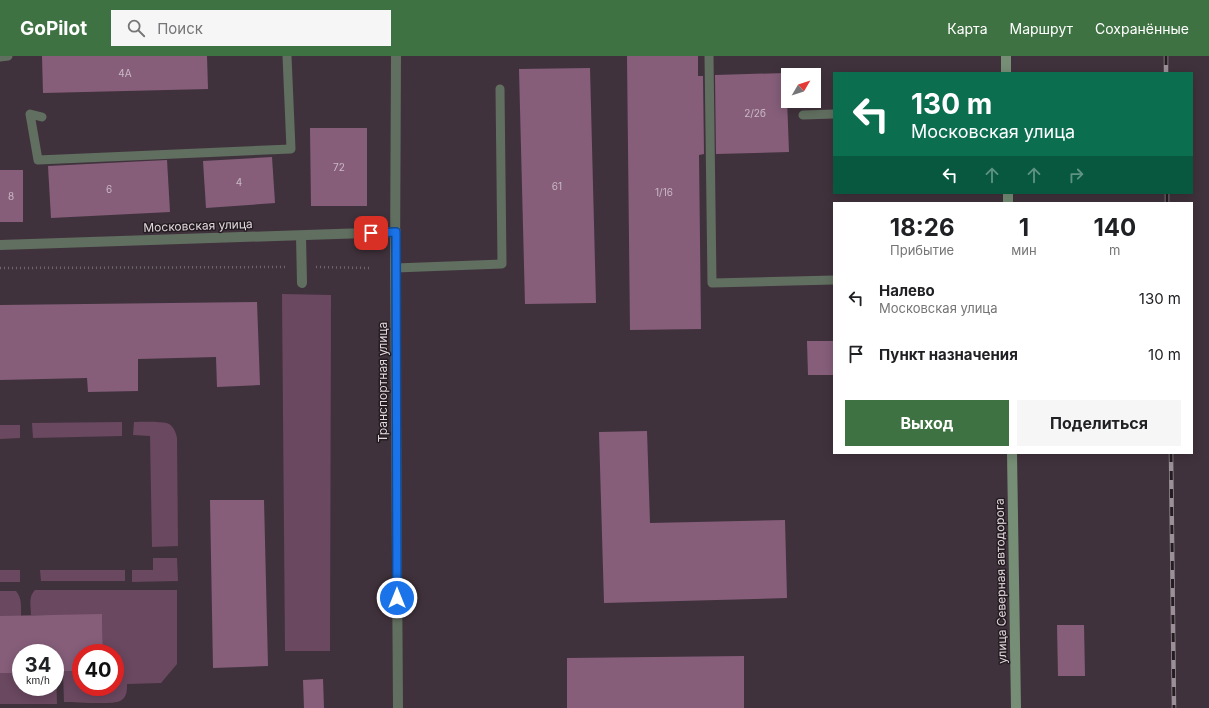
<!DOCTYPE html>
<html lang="ru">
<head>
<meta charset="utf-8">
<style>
	body { margin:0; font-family:Inter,sans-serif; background:#f6f6f6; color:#202124; height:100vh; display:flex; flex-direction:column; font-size:15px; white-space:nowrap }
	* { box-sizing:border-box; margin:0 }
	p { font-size:13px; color:#757577 }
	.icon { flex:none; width:22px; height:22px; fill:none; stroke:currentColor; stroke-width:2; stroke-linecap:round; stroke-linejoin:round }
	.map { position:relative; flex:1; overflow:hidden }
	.sheet { position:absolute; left:833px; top:146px; width:360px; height:252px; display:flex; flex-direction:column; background:#fff; border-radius:0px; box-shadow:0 2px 10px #0003 }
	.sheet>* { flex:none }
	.top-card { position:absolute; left:833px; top:16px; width:360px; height:122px; border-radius:0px; box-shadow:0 2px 10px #0003; background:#0b6e4f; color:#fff; overflow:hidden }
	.needle { width:26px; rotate:51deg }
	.controls { position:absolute; left:781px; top:12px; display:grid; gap:8px }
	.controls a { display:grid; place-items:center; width:40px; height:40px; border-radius:0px; background:#fff; box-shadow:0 2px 10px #0003; font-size:20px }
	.speed { position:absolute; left:12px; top:588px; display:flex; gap:8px; font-size:20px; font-weight:700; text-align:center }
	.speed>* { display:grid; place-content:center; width:52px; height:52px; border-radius:50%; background:#fff; box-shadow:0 2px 10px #0003; line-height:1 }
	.speed small { font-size:10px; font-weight:400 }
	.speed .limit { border:6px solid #d22; background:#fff; color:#111 }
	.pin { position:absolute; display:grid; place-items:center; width:34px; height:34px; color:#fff; margin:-17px; border-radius:8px; box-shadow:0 2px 6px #0006 }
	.me { position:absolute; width:44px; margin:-22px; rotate:0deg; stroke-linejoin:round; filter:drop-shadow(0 0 3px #0008) }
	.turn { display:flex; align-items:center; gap:14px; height:84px; padding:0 12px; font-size:18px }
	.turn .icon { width:52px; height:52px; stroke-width:2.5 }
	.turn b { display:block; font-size:28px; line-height:34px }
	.lanes { display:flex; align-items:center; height:38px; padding:0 12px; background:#0003; justify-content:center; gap:20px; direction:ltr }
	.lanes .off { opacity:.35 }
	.eta { display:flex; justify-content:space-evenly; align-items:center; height:68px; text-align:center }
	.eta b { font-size:24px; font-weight:700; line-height:28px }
	.cta { display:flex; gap:8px; margin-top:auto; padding:8px 12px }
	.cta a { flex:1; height:46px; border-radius:0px; background:#3f7242; color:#fff; font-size:16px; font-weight:700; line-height:46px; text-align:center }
	.cta a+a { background:#f6f6f6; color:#202124 }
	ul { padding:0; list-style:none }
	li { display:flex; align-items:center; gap:12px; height:56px; padding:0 12px }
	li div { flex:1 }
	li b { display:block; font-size:15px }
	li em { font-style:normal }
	header { display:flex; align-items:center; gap:24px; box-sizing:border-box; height:56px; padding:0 20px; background:#3f7242; color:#fff }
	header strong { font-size:19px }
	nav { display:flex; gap:22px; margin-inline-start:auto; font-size:14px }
	.search { width:280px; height:36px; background:#f6f6f6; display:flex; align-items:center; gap:10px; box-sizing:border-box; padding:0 14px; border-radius:0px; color:#757577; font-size:15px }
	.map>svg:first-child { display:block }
	.green { fill:#6a4860 }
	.building { fill:#865e7a }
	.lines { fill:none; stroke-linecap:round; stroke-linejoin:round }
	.path { stroke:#71656d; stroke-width:2.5; stroke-dasharray:1 3; stroke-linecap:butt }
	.service { stroke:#616f60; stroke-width:9 }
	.minor { stroke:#616f60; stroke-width:10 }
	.tertiary { stroke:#616f60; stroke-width:10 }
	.secondary { stroke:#778e76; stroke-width:10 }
	.rail-casing { stroke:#9c9098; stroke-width:4.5 }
	.rail { stroke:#231c20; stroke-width:3; stroke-dasharray:9; stroke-linecap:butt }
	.route-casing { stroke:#114b97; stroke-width:10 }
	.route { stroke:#1a73e8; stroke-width:7 }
	.labels { text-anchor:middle; stroke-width:3; stroke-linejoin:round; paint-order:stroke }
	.number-label { font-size:10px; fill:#cab8c4 }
	.street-label { font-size:12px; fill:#e0d6dc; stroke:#231c20 }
</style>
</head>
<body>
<header>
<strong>GoPilot</strong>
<div class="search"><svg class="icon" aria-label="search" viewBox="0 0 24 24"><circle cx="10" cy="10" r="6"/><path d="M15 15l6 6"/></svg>Поиск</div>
<nav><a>Карта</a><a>Маршрут</a><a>Сохранённые</a></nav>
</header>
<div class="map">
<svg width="1209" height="652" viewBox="0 0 1209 652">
	<rect width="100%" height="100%" fill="#40323c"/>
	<!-- green -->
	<g class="green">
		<polygon points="282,238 331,239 330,595 285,595"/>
		<polygon points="122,366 122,380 33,382 32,367"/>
		<path d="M134 366C142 366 162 365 169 368 174 371 176 377 177 382L178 490 152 491 150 380 133 379Z"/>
		<polygon points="0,369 20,369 20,382 0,383"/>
		<polygon points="153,502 177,502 178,525 132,526 132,514 153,514"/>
		<rect x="0" y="514" width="20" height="12"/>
		<polygon points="125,514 125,525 41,525 40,514"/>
		<path d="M35 534H177V608L161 627 127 628C127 635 127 641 120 645 113 649 75 646 64 646L63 616 81 615V631H115V597H103L102 559H31C31 550 28 541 35 534Z"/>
		<path d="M0 535H16C22 542 21 551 21 560H0Z"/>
		<polygon points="55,616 56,616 57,648 0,648 0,617 21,617 21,631 55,631"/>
	</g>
	<!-- building -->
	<g class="building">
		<polygon points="42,0 207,0 208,33 43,37"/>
		<polygon points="627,0 698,0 698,20 703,20 704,98 699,99 701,273 630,274"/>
		<polygon points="590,12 596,247 525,248 519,13"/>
		<polygon points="786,17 789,96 716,98 715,19"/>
		<polygon points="310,72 367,72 367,150 311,150"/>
		<polygon points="272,101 275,147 206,152 203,105"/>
		<polygon points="167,104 170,156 51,162 48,110"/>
		<rect x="0" y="114" width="23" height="52"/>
		<polygon points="257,246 260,329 217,331 216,301 138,303 138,335 88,336 87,322 0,324 0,249"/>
		<polygon points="807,285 834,285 834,319 808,319"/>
		<polygon points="647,375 650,467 785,464 787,542 604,547 599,376"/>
		<polygon points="210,444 264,444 268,610 213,612"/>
		<polygon points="102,558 103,597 81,597 81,615 55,616 55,597 21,597 21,617 0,617 0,560"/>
		<polygon points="1057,569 1084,569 1085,620 1058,620"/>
		<polygon points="744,600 744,652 567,652 567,602"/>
		<polygon points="323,623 324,652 304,652 303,624"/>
	</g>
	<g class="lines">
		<!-- path -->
		<g class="path">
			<polyline points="316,211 369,212"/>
			<polyline points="0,212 287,211"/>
		</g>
		<!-- service -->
		<g class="service">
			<polyline points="709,0 712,227 834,224"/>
			<polyline points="0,1 8,0"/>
			<polyline points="803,59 834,58"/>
			<polyline points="42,61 30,58 38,104 291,93 287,0"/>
			<polyline points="395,212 502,208 500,33"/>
		</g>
		<!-- minor -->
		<g class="minor">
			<polyline points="301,180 302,227"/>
			<polyline points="0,189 396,176"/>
		</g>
		<!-- tertiary -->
		<polyline class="tertiary" points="396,0 395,212 398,652"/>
		<!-- secondary -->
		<g class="secondary">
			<polyline points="1006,0 1006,17"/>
			<polyline points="1008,137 1008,147"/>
			<polyline points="1012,397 1016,652"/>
		</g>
		<defs>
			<g id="rail">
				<polyline points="1166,0 1166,17"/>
				<polyline points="1167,137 1167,147"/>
				<polyline points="1171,397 1174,652"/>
			</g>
		</defs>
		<!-- rail casing -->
		<use href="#rail" class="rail-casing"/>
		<!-- rail -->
		<use href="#rail" class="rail"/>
	</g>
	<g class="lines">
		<defs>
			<polyline id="route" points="371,177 396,176 397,542"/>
		</defs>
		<!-- route casing -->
		<use href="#route" class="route-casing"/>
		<!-- route -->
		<use href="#route" class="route"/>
	</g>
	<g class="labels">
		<!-- number labels -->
		<g class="number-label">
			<text x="125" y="21">4А</text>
			<text x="755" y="61">2/2б</text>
			<text x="339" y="115">72</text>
			<text x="239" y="130">4</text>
			<text x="557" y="134">61</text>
			<text x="109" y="137">6</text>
			<text x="664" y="140">1/16</text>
			<text x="11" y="144">8</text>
		</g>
		<!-- street labels -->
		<g class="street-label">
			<text transform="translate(198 170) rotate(-2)" y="4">Московская улица</text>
			<text transform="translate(383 326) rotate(-90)" y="4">Транспортная улица</text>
			<text transform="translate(1001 525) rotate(-91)" y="4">улица Северная автодорога</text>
		</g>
	</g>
</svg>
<div class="controls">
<a><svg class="needle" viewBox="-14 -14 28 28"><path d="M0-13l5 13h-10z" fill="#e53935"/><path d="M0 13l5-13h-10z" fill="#757577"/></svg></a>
</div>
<div class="speed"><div>34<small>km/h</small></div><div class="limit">40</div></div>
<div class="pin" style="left:371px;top:177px;background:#d93025"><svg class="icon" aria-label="arrive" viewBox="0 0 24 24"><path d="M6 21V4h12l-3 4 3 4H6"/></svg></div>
<svg class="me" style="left:397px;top:542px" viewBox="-20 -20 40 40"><circle r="17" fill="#1a73e8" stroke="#fff" stroke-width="3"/><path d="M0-11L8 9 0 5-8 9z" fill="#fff"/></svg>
<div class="top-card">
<div class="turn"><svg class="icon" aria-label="left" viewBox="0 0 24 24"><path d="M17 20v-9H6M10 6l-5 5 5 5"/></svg><div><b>130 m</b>Московская улица</div></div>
<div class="lanes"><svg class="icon" aria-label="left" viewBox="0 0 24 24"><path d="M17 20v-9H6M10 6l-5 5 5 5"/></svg><svg class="icon off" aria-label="ahead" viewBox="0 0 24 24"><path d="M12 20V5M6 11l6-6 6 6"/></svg><svg class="icon off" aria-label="ahead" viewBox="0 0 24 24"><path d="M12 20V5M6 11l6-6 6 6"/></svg><svg class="icon off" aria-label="right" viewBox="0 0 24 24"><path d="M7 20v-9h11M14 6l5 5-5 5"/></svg></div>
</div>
<section class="sheet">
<div class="eta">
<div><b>18:26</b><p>Прибытие</p></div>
<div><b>1</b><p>мин</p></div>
<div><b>140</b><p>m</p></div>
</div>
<ul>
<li><svg class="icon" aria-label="left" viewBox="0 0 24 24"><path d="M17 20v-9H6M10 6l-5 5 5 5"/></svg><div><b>Налево</b><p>Московская улица</p></div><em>130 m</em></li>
<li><svg class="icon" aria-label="arrive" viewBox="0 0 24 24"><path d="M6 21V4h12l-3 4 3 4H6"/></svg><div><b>Пункт назначения</b></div><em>10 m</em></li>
</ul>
<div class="cta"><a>Выход</a><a>Поделиться</a></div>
</section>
</div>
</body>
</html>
